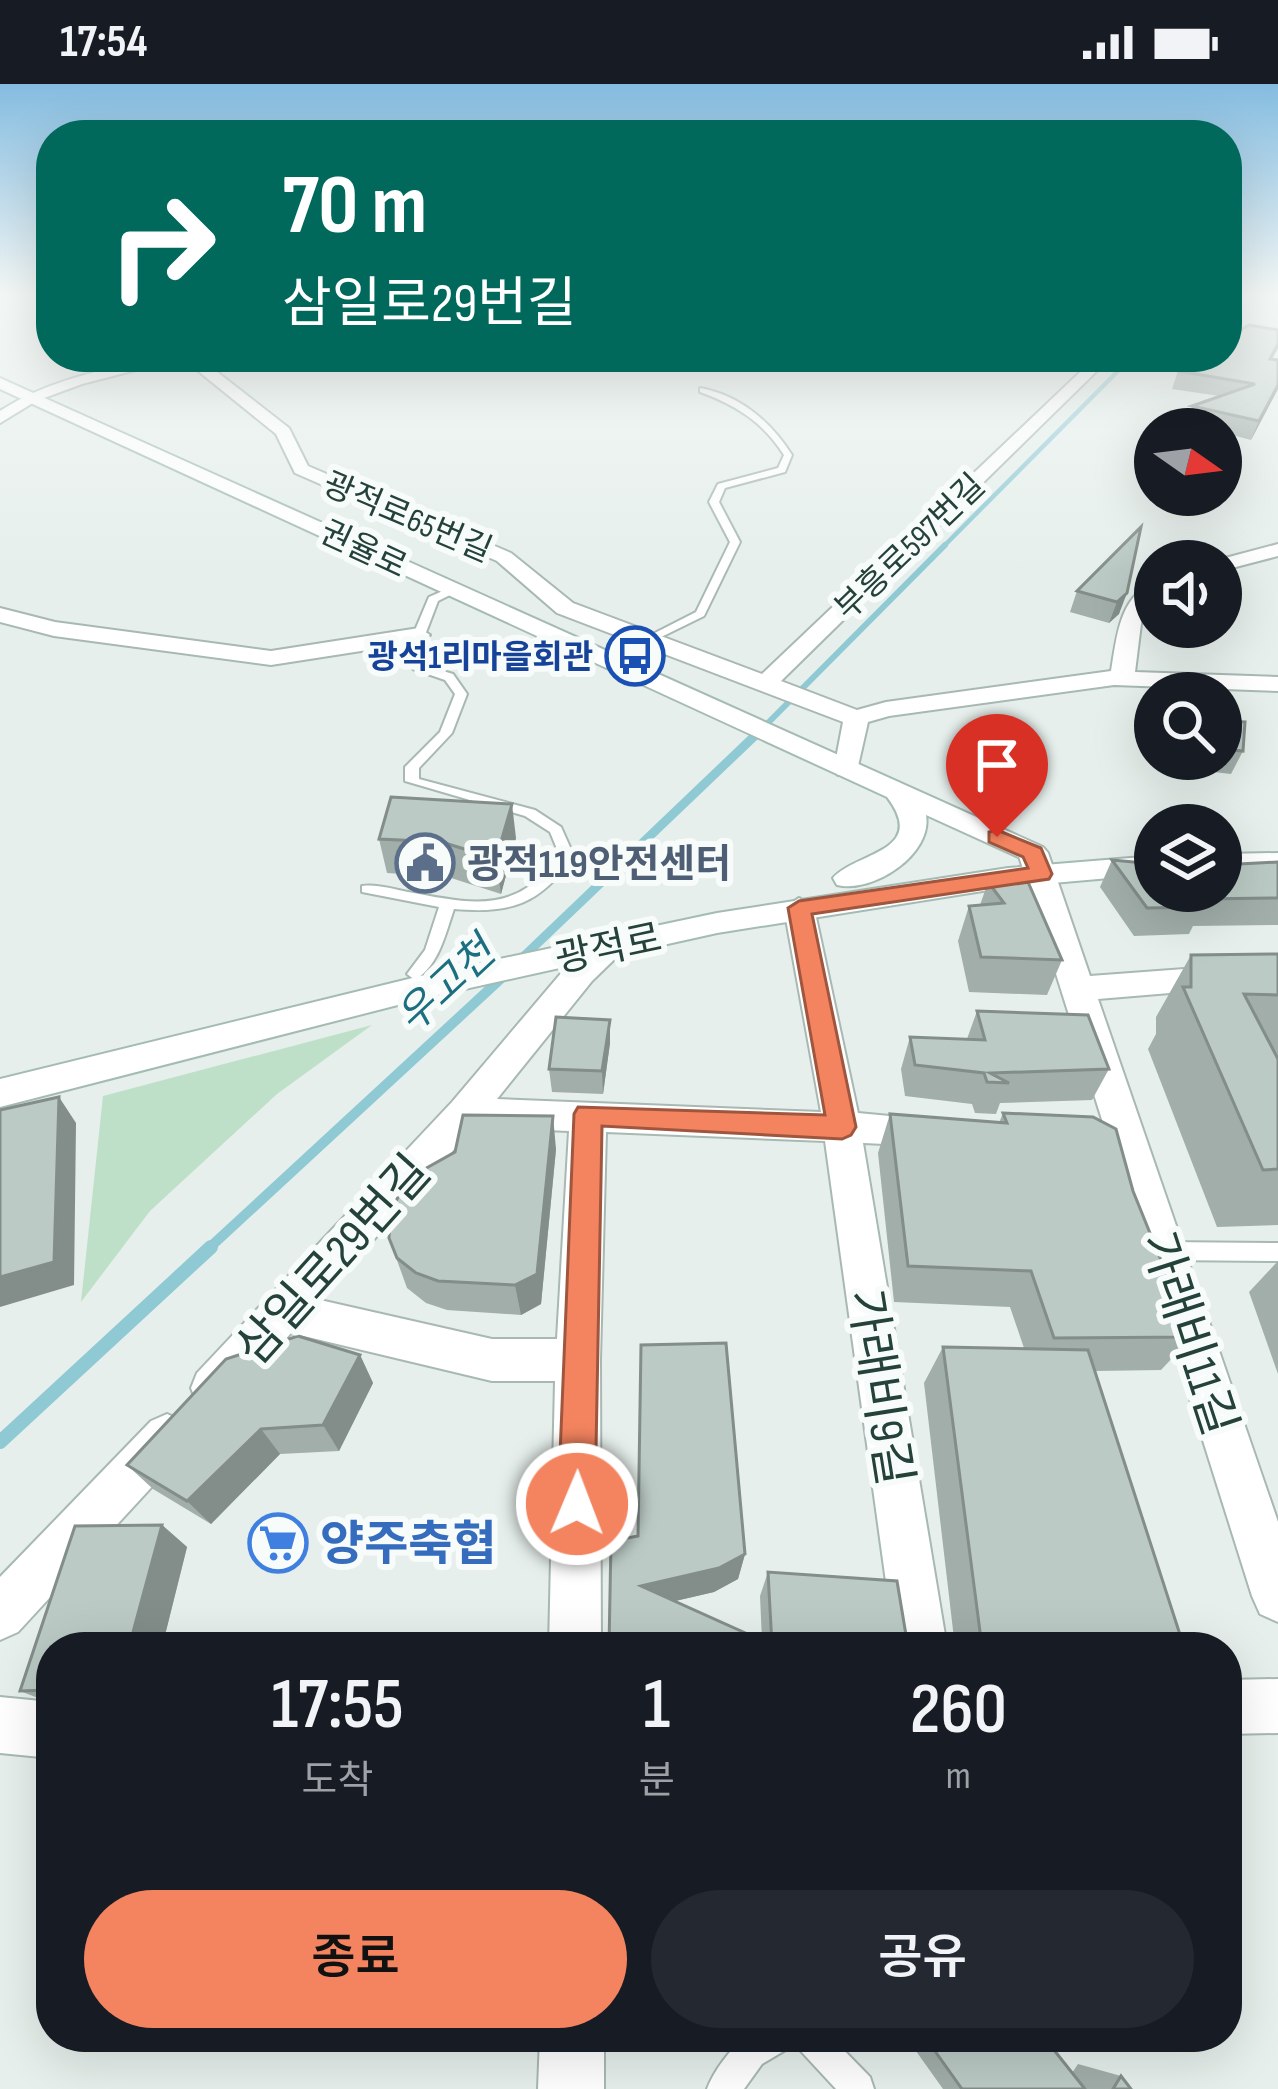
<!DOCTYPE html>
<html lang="ko">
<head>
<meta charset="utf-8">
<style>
	body { margin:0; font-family:"Sofia Sans Condensed","Noto Sans KR",sans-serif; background:#242831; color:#f1f3f6; height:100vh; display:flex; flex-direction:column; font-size:45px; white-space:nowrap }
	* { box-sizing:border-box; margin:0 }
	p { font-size:39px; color:#9ea1a6 }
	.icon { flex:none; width:66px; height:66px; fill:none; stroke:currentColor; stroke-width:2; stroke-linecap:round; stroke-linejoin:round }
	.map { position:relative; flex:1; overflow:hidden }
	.drawer { position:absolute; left:36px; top:1548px; width:1206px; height:420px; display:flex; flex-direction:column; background:#171b24; border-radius:48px; box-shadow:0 12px 48px #0002 }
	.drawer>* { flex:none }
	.guide { position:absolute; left:36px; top:36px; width:1206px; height:252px; border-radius:48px; box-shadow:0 12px 48px #0002; background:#00695c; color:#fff; overflow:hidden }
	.needle { width:78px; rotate:104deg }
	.fabs { position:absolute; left:1134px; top:324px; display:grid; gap:24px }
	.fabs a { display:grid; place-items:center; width:108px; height:108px; border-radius:50%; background:#171b24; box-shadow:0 12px 48px #0002; font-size:60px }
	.pin { position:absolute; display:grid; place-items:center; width:102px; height:102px; color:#fff; margin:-123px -51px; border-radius:50% 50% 50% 0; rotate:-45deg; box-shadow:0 0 12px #0007 }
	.pin .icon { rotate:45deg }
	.me { position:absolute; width:132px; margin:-66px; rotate:1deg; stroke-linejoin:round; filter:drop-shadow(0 0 9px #0008) }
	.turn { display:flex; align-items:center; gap:42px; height:252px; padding:0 48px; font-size:54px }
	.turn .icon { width:156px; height:156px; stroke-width:2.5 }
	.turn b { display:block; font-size:84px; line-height:102px }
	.eta { display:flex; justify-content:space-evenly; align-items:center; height:204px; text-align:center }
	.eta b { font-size:72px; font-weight:600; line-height:84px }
	.cta { display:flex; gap:24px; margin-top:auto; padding:24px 48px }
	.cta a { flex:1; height:138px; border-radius:72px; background:#f4845f; color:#111; font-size:48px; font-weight:600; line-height:138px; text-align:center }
	.cta a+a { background:#242831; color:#f1f3f6 }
	.status { display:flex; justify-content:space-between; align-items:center; height:84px; padding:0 60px; background:#171b24; direction:ltr }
	.status svg { height:33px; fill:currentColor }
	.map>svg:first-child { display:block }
	.green { fill:#bfe0c8 }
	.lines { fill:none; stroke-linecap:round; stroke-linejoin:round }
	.stream-far4 { stroke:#8ec9d4; stroke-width:4.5 }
	.stream-far3 { stroke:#8ec9d4; stroke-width:6 }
	.stream-far2 { stroke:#8ec9d4; stroke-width:9 }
	.stream-far1 { stroke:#8ec9d4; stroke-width:10 }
	.stream { stroke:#8ec9d4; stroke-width:14 }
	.lane-casing { stroke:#a8b8b2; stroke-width:4 }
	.street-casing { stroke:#a8b8b2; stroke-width:4 }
	.secondary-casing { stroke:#a4bbb3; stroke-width:4 }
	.lane { fill:#fff; fill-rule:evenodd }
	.street { fill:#fff; fill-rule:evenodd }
	.secondary { fill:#fff; fill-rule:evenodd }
	.wall { fill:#a1aea9 }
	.shaded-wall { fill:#838d89 }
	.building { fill:#bbcac4; stroke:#838d89; stroke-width:3 }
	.route { fill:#f4845f; stroke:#9f563e; stroke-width:3 }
	.labels { text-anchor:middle; stroke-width:12; stroke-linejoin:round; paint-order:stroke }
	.far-street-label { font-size:33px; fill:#24423a; stroke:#f7fbf9 }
	.far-transit-label { font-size:33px; font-weight:bold; fill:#164399; stroke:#f7fbf9; text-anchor:end }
	.service-label { font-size:39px; font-weight:bold; fill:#4e5e75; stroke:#f7fbf9; text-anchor:start }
	.street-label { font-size:39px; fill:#24423a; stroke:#f7fbf9 }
	.water-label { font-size:42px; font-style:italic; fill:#1c6f80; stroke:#f7fbf9 }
	.near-street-label { font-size:48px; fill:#24423a; stroke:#f7fbf9 }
	.near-shop-label { font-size:48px; font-weight:bold; fill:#366cbe; stroke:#f7fbf9; text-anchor:start }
</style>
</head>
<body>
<div class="status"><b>17:54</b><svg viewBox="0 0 49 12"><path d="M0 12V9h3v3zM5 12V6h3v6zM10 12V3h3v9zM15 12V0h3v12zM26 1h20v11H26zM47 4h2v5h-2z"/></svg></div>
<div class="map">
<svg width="1278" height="2005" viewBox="0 0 1278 2005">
	<rect width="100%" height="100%" fill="#e6efeb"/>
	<!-- green -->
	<polygon class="green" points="372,941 277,1010 150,1127 81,1218 103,1012"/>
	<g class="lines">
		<!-- stream-far4 -->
		<polyline class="stream-far4" points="942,464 1120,285 1125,273"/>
		<!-- stream-far3 -->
		<polyline class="stream-far3" points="762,645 945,461"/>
		<!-- stream-far2 -->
		<polyline class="stream-far2" points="521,875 765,642"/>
		<!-- stream-far1 -->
		<g class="stream-far1">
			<polyline points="520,876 525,872"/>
			<polyline points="207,1166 507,889"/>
		</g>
		<!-- stream -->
		<polyline class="stream" points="0,1358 211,1163"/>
		<defs>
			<g id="lane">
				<path d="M700 304C740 311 771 338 792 371L785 388 725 404 719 418 740 458 704 532 649 559 645 558V554L696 528 730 458 709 418 718 400 778 384 784 371C763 338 736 321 700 308Z"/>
				<path d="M454 502 458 503V507L438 517 425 551 423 581 453 590 467 610 452 649 419 684V695L535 726 561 743 574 772C540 820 512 830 454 825 445 851 439 881 415 896L407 890 425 866 439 823 362 808V802C377 800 393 805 408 808 474 820 514 831 560 772L550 748 525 732 405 697V683L440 648 455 610 445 596 413 585V551L429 513Z"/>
				<polygon points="1162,1158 1278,1159 1278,1177 1162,1176 1155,1173 1152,1167 1155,1161"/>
				<path d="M747 1953H831L870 1993 874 2005H836L798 1964 794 1954 789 1964 762 1980 744 2005H707C714 1987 730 1964 747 1953Z"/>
			</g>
			<g id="street">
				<path d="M158 273H198L289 344 308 382 511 469 573 519 762 590 1096 273H1111L781 597 857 626 886 618 1111 587C1117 552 1119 513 1155 497V516L1142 532 1135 588 1278 593V607L1114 601 889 632 868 638 856 691H838L834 685 843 638 557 529 497 477 295 389 276 350 182 274 82 300 36 317 0 339V327C48 296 103 286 158 273Z"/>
				<polygon points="1278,460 1278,472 1228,485 1221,487 1221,477 1214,477"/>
				<polygon points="0,524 55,538 271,567 419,544 430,551 419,558 271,581 54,552 0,538"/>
				<polygon points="1033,760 1048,769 1090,892 1278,878 1278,900 1098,915 1278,1438 1278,1538 1260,1530 1252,1512 1018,769"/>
				<path d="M799 814 814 824 858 1029 943 1037 949 1047 943 1057 930 1062 863 1059 947 1563H895L825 1057 606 1048 600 1276 601 1563H549L555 1297H492L291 1249 229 1319 213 1326 197 1319 191 1304 197 1289 452 1018 568 881 601 854H623L628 862 592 897 497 1015 821 1028 784 824ZM474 1043 569 1047 557 1255H492L320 1216Z"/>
				<polygon points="167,1330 183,1337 190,1353 183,1369 18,1548 0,1556 0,1493 151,1337"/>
				<polygon points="1278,1595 1278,1649 1227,1650 1227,1596"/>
				<polygon points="0,1613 51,1618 51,1674 0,1669"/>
				<polygon points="540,1953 604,1953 604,2005 538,2005"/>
			</g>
			<g id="secondary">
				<path d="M0 294 1043 763 1048 769 1033 778 1023 775 926 731C933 770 873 810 837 801L833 794C856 768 929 768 887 713L0 305Z"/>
				<polygon points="1278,769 1278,787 1221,788 1221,770"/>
				<polygon points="1155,772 1155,790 1008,803 717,849 429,913 0,1023 0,995 429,890 717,829 1008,784"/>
			</g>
		</defs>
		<!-- lane casing -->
		<use href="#lane" class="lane-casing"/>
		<!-- street casing -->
		<use href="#street" class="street-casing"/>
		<!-- secondary casing -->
		<use href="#secondary" class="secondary-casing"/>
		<!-- lane -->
		<use href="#lane" class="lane"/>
		<!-- street -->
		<use href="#street" class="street"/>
		<!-- secondary -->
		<use href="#secondary" class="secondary"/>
	</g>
	<!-- wall -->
	<g class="wall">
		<polygon points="1278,246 1278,265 1272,275 1278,305 1251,356 1221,348 1221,345 1207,345 1185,340 1192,322 1219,312 1172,305 1178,287"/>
		<polygon points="1141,443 1119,530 1109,539 1070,528 1077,507"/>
		<polygon points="1221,637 1243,667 1231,690 1196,686 1196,675 1221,675"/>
		<polygon points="516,754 501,810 448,793 387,789 379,755"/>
		<polygon points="1112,776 1155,807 1278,778 1278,841 1193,842 1189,850 1134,852 1100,803"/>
		<polygon points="988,798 1062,876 1047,911 969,908 958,857 969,822 980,821"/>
		<polygon points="1278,870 1278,973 1276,973 1278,975 1278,1141 1217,1143 1148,965 1156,950 1156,933 1191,871"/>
		<polygon points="977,927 1109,985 1092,1016 1000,1019 996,1030 975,1029 972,1020 905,1012 901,985 910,953 967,955"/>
		<polygon points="610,936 610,959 603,1010 552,1008 549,985"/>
		<polygon points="1003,1029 1133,1107 1192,1253 1161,1286 1095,1287 1184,1563 955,1563 924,1299 943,1263 1024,1264 1010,1223 894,1218 878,1069 890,1030 999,1039"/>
		<polygon points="556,1065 541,1220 521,1231 447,1226 426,1219 407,1204 389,1154"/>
		<polygon points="1278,1177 1278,1290 1249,1208"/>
		<polygon points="360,1271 373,1299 339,1367 280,1370 211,1440 153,1405 127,1381"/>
		<polygon points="162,1441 187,1463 162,1563 51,1563 51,1619 20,1607 75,1442"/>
		<polygon points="611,1457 745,1470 738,1495 714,1508 675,1517 762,1556 760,1512 768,1488 908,1563 609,1563"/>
		<polygon points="906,1953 1054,1953 1050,1961 1072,1989 1078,1980 1121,1992 1131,2005 943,2005"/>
	</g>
	<!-- shaded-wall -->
	<g class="shaded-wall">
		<polygon points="1278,301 1278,305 1251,356 1259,337"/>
		<polygon points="1127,509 1119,530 1109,539 1117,518"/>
		<polygon points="512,720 516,754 501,810 496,775"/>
		<polygon points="610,936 610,959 603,1010 602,987"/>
		<polygon points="59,1013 76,1039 74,1201 0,1223 0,1193"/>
		<polygon points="553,1032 556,1065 541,1220 521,1231 515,1201"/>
		<polygon points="360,1271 373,1299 339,1367 323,1341"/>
		<polygon points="261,1345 280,1370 211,1440 187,1417"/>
		<polygon points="162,1441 187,1463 162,1563 129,1563"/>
		<polygon points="745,1470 738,1495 714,1508 641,1525 641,1502"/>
	</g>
	<!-- building -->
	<g class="building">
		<polygon points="1249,241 1278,246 1278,260 1270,275 1278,276 1278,301 1259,337 1192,322 1255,300 1178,287 1190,273 1227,273 1227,254"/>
		<polygon points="1141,443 1127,509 1117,518 1077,507"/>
		<polygon points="1221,637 1245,638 1243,667 1221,665"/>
		<polygon points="391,713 512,720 496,775 442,758 379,755"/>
		<polygon points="1112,776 1155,780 1155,807 1221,807 1221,781 1278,778 1278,814 1199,815 1204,823 1147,824"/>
		<polygon points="988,798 1028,798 1062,876 981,873 969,822 1004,819"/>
		<polygon points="1278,870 1278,911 1244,910 1278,975 1278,1085 1263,1086 1183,903 1191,903 1191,871"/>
		<polygon points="977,927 1088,931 1109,985 990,989 1009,999 987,998 984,989 915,981 910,953 985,956"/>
		<polygon points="556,933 610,936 602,987 549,985"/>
		<polygon points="59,1013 54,1178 0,1193 0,1026"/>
		<polygon points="1003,1029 1093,1033 1116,1045 1133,1107 1192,1253 1054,1254 1031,1187 908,1182 890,1030 1007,1039"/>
		<polygon points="463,1031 553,1032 537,1190 515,1201 438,1197 416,1189 397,1174 389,1154 390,1129 402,1105 423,1086 455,1068"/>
		<polygon points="298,1252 360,1271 323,1341 261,1345 187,1417 127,1381 226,1275"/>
		<polygon points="726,1259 745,1470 719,1484 641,1502 772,1561 768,1488 897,1497 908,1563 609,1563 611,1457 638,1452 641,1261"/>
		<polygon points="943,1263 1088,1266 1184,1563 982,1563"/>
		<polygon points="162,1441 129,1563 51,1563 51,1606 20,1607 75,1442"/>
		<polygon points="925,1953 1054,1953 1050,1961 1085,2005 962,2005"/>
		<polygon points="1121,1992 1131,2005 1113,2005"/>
	</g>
	<!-- sky -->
	<linearGradient id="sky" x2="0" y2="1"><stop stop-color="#84bce0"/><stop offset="0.43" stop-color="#f4f8f6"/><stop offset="1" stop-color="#f4f8f6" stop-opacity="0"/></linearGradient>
	<rect width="1278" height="489" fill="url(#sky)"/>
	<!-- route -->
	<polygon class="route" points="997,746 1041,764 1052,790 1049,795 812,830 856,1043 851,1051 842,1055 602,1042 595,1420 590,1433 577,1438 564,1433 558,1420 574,1030 578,1023 825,1031 788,824 799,817 1028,784 1023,773 989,758 989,748"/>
	<!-- icons -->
	<defs>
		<symbol id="bus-ring" viewBox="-11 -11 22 22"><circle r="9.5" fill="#f7fbf9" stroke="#1a4fb4" stroke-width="1.5"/><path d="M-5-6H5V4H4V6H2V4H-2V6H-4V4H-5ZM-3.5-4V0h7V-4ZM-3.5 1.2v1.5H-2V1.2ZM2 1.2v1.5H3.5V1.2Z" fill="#1a4fb4"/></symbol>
		<symbol id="civic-ring" viewBox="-11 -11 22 22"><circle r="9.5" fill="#f7fbf9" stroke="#5c6f8a" stroke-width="1.5"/><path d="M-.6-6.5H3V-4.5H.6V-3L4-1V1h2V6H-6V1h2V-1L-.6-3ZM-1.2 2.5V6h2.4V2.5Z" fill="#5c6f8a"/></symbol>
		<symbol id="supermarket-ring" viewBox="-11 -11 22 22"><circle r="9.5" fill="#f7fbf9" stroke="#3f7fe0" stroke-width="1.5"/><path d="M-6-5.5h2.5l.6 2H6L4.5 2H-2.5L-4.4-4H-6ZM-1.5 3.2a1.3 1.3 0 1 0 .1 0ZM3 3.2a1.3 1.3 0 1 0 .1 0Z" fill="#3f7fe0"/></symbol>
	</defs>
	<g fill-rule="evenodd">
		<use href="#bus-ring" x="602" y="539" width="66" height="66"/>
		<use href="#civic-ring" x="392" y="746" width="66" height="66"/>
		<use href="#supermarket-ring" x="245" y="1426" width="66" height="66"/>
	</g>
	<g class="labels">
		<!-- far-street labels -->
		<g class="far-street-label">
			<text transform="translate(408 432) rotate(23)" y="12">광적로65번길</text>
			<text transform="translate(909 462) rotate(-44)" y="12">부흥로597번길</text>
			<text transform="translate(364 464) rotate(25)" y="12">권율로</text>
		</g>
		<!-- far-transit labels -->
		<g class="far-transit-label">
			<text x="593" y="584">광석1리마을회관</text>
		</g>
		<!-- service labels -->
		<g class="service-label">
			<text x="467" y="793">광적119안전센터</text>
		</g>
		<!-- street labels -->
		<g class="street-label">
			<text transform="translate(608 863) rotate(-12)" y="14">광적로</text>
		</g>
		<!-- water labels -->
		<g class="water-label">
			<text transform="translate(445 900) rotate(-43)" y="15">우고천</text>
		</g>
		<!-- near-street labels -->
		<g class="near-street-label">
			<text transform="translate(332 1175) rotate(-48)" y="17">삼일로29번길</text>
			<text transform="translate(1190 1249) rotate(72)" y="17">가래비11길</text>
			<text transform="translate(881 1303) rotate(81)" y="17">가래비9길</text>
		</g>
		<!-- near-shop labels -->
		<g class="near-shop-label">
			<text x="320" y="1476">양주축협</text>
		</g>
	</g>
</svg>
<div class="fabs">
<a><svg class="needle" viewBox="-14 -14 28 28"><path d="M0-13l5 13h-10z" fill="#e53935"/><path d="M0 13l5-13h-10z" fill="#9ea1a6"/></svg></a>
<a><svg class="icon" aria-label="sound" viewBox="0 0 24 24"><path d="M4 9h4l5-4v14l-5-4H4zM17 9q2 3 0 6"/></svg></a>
<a><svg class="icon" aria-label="search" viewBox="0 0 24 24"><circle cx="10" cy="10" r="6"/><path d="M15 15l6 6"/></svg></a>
<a><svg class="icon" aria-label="layers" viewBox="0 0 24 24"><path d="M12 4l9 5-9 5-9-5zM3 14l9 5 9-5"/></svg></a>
</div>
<div class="pin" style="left:997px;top:753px;background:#d93025"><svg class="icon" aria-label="arrive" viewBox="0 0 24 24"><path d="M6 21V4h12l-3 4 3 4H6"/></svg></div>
<svg class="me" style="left:577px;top:1420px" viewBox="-20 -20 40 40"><circle r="17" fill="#f4845f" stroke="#fff" stroke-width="3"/><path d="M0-11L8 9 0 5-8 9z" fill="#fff"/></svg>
<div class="guide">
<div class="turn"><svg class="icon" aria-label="right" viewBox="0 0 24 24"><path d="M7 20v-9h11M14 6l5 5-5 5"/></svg><div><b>70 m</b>삼일로29번길</div></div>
</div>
<section class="drawer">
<div class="eta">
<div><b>17:55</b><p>도착</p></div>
<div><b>1</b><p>분</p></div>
<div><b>260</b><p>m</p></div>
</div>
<div class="cta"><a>종료</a><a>공유</a></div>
</section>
</div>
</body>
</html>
